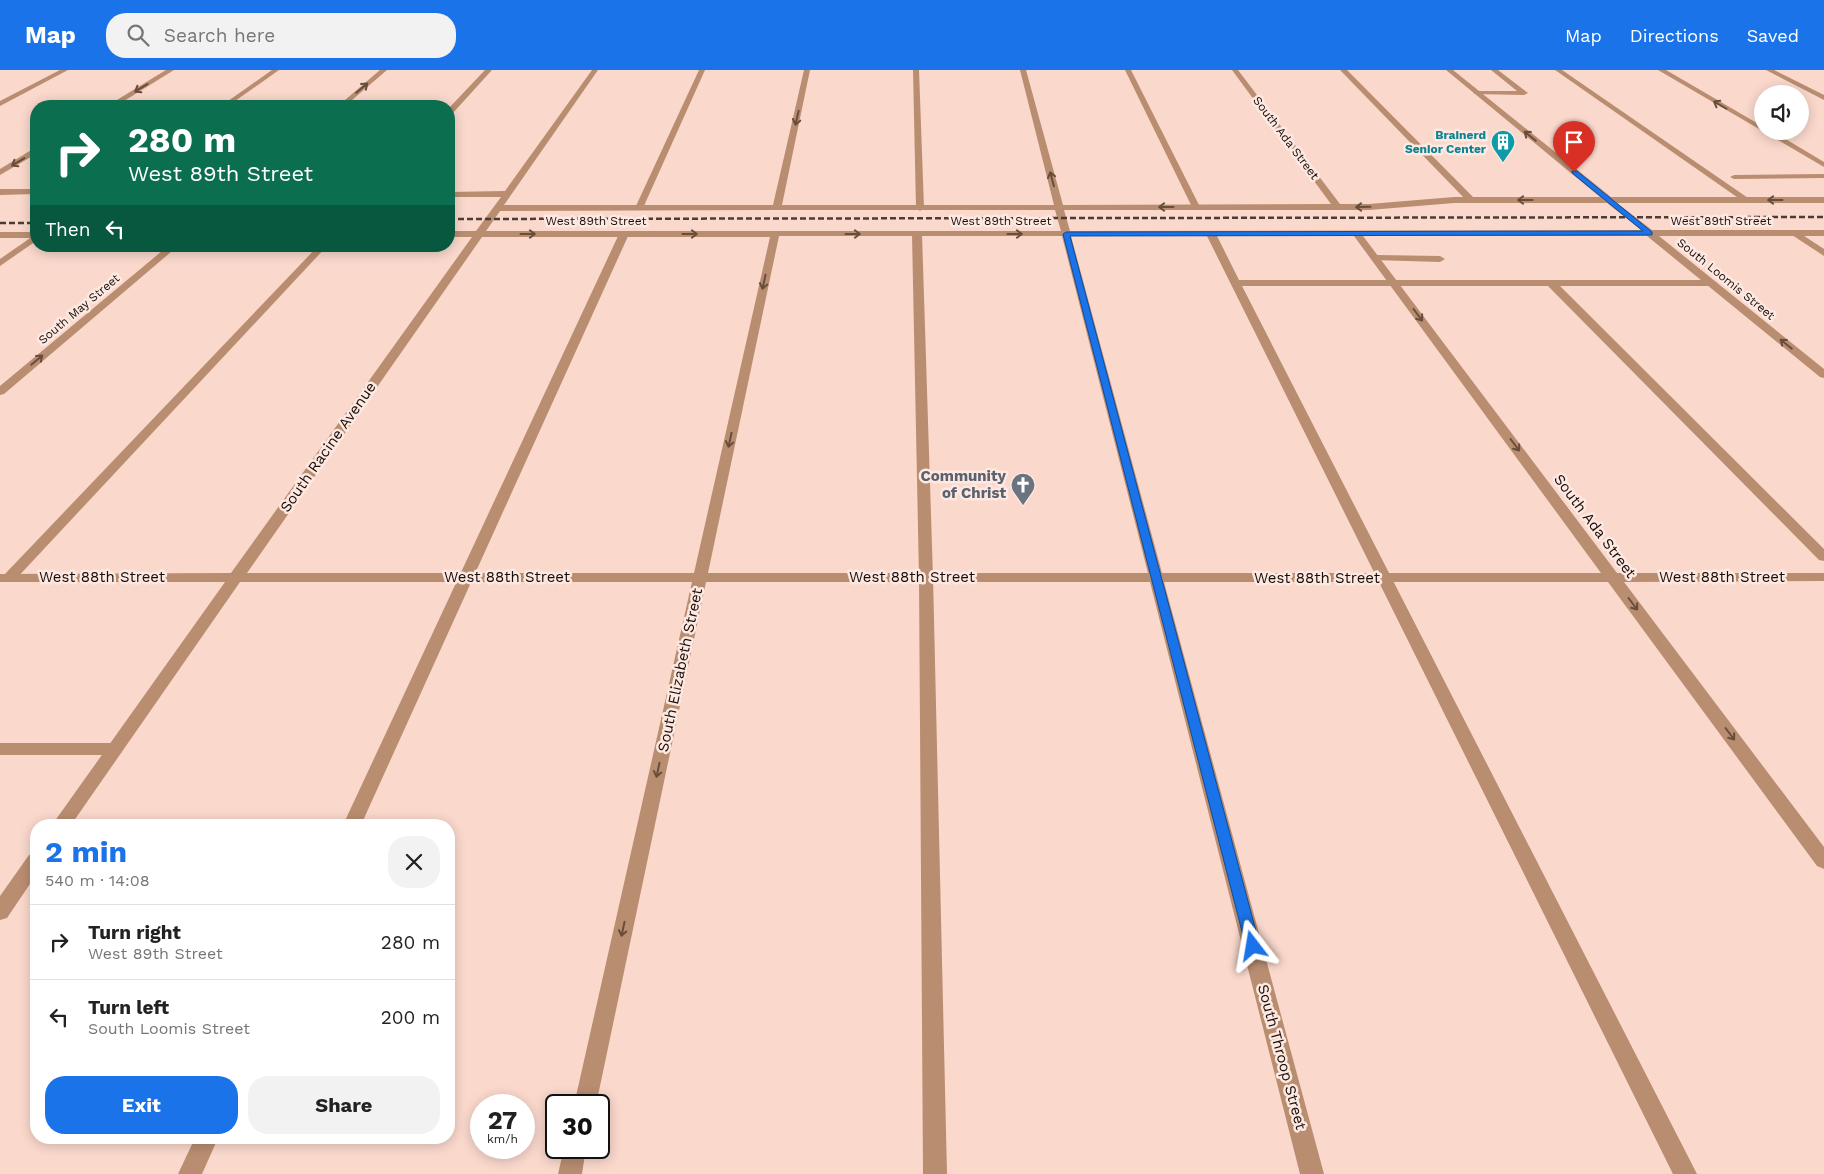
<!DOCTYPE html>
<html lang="en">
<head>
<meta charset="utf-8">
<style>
	body { margin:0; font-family:"Work Sans",sans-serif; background:#f2f2f2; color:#222; height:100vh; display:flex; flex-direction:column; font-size:19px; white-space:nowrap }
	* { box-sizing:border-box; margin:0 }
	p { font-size:16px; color:#767676 }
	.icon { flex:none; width:28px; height:28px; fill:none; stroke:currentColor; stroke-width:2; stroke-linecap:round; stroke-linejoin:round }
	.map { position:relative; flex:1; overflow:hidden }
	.sheet { position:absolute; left:30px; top:749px; width:425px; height:325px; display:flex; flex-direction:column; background:#fff; border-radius:20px; box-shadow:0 2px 12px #0003 }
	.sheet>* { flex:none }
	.top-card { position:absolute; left:30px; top:30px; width:425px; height:152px; border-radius:20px; box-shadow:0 2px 12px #0003; background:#0b6e4f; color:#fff; overflow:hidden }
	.fabs { position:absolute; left:1754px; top:15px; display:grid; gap:10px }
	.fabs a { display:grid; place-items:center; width:55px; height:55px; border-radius:50%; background:#fff; box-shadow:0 2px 12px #0003; font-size:25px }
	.speed { position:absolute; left:470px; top:1024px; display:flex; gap:10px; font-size:25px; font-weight:700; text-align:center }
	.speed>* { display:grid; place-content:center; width:65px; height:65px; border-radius:50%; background:#fff; box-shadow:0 2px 12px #0003; line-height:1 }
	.speed small { font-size:12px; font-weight:400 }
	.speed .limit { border:2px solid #111; border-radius:8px; background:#fff; color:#111 }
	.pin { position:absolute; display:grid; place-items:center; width:42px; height:42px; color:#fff; margin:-51px -21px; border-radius:50% 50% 50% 0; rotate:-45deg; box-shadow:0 0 5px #0007 }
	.pin .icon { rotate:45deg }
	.me { position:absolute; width:55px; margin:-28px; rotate:346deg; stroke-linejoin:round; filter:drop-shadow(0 0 4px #0008) }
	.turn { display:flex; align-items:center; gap:18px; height:105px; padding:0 15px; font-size:22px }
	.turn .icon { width:65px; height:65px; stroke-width:2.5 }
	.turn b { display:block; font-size:35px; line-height:42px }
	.then { display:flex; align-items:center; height:48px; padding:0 15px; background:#0003; gap:10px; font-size:19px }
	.round { display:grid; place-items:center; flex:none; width:52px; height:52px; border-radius:20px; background:#f2f2f2 }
	.head { display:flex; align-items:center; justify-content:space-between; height:85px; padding:0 15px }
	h1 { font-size:30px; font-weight:700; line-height:38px; color:#1a73e8 }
	.button { display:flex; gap:10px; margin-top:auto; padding:10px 15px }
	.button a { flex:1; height:58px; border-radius:20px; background:#1a73e8; color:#fff; font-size:20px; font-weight:700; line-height:58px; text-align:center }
	.button a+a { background:#f2f2f2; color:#222 }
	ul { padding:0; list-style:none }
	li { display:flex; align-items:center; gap:15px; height:75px; padding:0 15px; border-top:1px solid #e0e0e0 }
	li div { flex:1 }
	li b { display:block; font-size:19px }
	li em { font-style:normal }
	header { display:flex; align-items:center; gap:30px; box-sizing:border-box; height:70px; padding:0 25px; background:#1a73e8; color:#fff }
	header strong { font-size:24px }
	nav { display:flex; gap:28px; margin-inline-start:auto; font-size:18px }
	.search { width:350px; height:45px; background:#f2f2f2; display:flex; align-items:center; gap:12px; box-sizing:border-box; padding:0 18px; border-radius:20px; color:#767676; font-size:19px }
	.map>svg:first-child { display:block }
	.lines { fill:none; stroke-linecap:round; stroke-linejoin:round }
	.lane { fill:#b98d70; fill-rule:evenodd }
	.street { fill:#b98d70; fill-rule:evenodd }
	.rail { stroke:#4c3c36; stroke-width:2.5; stroke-dasharray:6 3; stroke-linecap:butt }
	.oneway { stroke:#684d3c }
	.route { fill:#1a73e8; stroke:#114b97 }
	.labels { text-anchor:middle; stroke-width:5; stroke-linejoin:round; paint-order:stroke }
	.far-culture-label { font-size:12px; font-weight:bold; fill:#0d838f; stroke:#fde9e1; text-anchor:end }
	.far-street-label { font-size:12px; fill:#180d09; stroke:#fde9e1 }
	.street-label { font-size:15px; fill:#180d09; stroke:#fde9e1 }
	.worship-label { font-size:15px; font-weight:bold; fill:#5b616d; stroke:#fde9e1; text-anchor:end }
</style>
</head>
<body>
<header>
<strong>Map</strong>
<div class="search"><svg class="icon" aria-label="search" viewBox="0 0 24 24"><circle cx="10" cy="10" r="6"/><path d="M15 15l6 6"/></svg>Search here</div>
<nav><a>Map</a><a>Directions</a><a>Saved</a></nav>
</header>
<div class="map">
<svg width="1824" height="1104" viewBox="0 0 1824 1104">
	<rect width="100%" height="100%" fill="#fad8cc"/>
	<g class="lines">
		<!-- lane -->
		<g class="lane">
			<polygon points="60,0 68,0 0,36 0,31"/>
			<polygon points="272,0 279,0 228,36 221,36"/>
			<polygon points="485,0 492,0 452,44 449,44 449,38"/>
			<polygon points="699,0 705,0 643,138 636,140 635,138"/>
			<polygon points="913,0 919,0 924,138 920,141 916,138"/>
			<polygon points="1125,0 1131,0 1200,137 1199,139 1192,137"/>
			<polygon points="1340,0 1347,0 1474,128 1474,132 1468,132"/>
			<polygon points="1491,0 1498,0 1528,23 1524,25 1475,24 1473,23 1477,21 1517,21"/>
			<polygon points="1555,0 1562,0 1751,130 1744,132"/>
			<polygon points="1766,0 1774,0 1824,25 1824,30"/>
			<polygon points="1824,104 1824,108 1734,109 1730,107 1734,105"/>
			<polygon points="1795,160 1824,179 1824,186 1792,165 1790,163"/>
			<polygon points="624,161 629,164 361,755 343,755 619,164"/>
			<polygon points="917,161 922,164 933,507 947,1104 923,1104 919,507 912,164"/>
			<polygon points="1211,161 1216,164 1239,210 1712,210 1717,213 1712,216 1560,216 1824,479 1824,491 1819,490 1548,216 1242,216 1697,1104 1673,1104 1206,164"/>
			<polygon points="36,164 36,171 0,196 0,189"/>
			<polygon points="318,176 327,176 14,511 4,511 2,508 4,505"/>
			<polygon points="1376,185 1440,186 1445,189 1440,192 1373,190 1371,188"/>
			<polygon points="0,673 115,673 121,675 123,679 121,683 115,685 0,685"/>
			<polygon points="195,1068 218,1068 202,1104 178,1104"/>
		</g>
		<!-- street -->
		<g class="street">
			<polygon points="166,0 174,0 116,36 107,36"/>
			<polygon points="380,0 387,0 345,36 338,36"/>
			<path d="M592 0H598L504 135H773L804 0H810L782 135H1054L1020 0H1026L1063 135 1331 134 1232 0H1238L1340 134H1369L1454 127H1600L1446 0H1453L1611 127H1824V133H1617L1652 160H1824V166H1659L1824 299V308L1820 307 1647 166H1363L1617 503H1824V511L1624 512 1824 777V799L1817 796 1608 512H1164L1324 1104H1300L1150 512H706L596 1035H574L692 512H240L71 755H52L225 512H0V504L231 503 472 167H449V161H476L501 127H449V122L505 121ZM1454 133H1607L1641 160 1070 161 1064 140H1369ZM776 140H1055L1061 161H486L500 141ZM779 166H1062L1148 503H708ZM1071 166H1354L1601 503H1162ZM482 167H770L694 503H247Z"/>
			<polygon points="1658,0 1666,0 1762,56 1762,61 1772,61 1824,92 1824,97"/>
			<polygon points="33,79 36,79 36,84 0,105 0,99"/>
			<polygon points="0,119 36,119 36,124 0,125"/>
			<rect x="0" y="162" width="36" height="6"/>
			<polygon points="168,176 178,176 4,324 0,325 0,316"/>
			<polygon points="36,783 36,805 7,848 0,850 0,826 29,785"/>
			<polygon points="564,1078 586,1078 582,1104 558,1104"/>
		</g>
		<!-- rail -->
		<g class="rail">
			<polyline points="449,149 1824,147"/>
			<polyline points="0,153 36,153"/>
		</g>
	</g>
	<!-- one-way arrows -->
	<defs><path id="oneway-shaft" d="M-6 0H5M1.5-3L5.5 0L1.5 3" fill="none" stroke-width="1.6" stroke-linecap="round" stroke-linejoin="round" transform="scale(1.25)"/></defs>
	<g class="oneway">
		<use href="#oneway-shaft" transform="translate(141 18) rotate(149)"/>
		<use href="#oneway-shaft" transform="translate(362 18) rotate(-40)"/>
		<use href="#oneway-shaft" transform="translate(1720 35) rotate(-150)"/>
		<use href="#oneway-shaft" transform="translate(797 48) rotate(103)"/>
		<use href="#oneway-shaft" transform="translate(1530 66) rotate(-141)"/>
		<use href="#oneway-shaft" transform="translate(18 92) rotate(149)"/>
		<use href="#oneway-shaft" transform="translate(1052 109) rotate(-105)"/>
		<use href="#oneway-shaft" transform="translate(1525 130) rotate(180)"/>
		<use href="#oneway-shaft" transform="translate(1775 130) rotate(-180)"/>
		<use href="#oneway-shaft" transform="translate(1166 137) rotate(180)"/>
		<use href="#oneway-shaft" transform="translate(1363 137) rotate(179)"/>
		<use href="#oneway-shaft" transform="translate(528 164)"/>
		<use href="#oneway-shaft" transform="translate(690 164)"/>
		<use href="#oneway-shaft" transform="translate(853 164)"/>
		<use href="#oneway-shaft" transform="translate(1015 164)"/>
		<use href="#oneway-shaft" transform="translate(764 212) rotate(102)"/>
		<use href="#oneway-shaft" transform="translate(1418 245) rotate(53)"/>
		<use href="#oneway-shaft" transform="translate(1786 274) rotate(-141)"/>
		<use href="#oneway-shaft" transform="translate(37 290) rotate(-40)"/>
		<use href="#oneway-shaft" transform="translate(730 370) rotate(102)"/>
		<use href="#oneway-shaft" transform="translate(1515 375) rotate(53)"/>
		<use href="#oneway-shaft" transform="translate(1633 534) rotate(53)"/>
		<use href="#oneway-shaft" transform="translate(1730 664) rotate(53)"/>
		<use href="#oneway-shaft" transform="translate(658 700) rotate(102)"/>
		<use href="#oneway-shaft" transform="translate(623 859) rotate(102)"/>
	</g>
	<!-- route -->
	<polygon class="route" points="1572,101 1577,101 1652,162 1652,165 1070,166 1260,876 1258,881 1253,883 1247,881 1063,164 1066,162 1643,161 1572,103"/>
	<!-- icons -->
	<defs>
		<symbol id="building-pin" viewBox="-11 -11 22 30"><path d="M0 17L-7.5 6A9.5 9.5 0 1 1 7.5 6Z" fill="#0f9aa8" stroke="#fde9e1"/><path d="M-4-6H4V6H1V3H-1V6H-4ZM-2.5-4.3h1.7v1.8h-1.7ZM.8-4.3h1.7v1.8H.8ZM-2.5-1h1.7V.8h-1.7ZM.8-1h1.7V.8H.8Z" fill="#fff"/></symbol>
		<symbol id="church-pin" viewBox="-11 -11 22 30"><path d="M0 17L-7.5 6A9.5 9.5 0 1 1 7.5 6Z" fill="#6b7280" stroke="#fde9e1"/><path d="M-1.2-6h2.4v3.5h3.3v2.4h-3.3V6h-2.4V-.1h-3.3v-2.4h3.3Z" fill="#fff"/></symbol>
	</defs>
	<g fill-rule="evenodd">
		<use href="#building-pin" x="1489" y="58" width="28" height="38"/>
		<use href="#church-pin" x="1009" y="401" width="28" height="38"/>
	</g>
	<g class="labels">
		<!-- far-culture labels -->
		<g class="far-culture-label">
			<text x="1486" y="69">Brainerd<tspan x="1486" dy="14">Senior Center</tspan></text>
		</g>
		<!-- far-street labels -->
		<g class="far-street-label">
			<text transform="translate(1286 68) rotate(53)" y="4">South Ada Street</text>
			<text x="596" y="155">West 89th Street</text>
			<text x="1001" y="155">West 89th Street</text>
			<text x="1721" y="155">West 89th Street</text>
			<text transform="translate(1726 209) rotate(39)" y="4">South Loomis Street</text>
			<text transform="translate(79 239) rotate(-40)" y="4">South May Street</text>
		</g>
		<!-- street labels -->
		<g class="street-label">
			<text transform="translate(328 377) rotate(-55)" y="5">South Racine Avenue</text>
			<text transform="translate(1595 456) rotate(53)" y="5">South Ada Street</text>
			<text x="102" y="512">West 88th Street</text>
			<text x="507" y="512">West 88th Street</text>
			<text x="912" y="512">West 88th Street</text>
			<text x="1722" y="512">West 88th Street</text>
			<text x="1317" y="513">West 88th Street</text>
			<text transform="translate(680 600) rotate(-78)" y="5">South Elizabeth Street</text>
			<text transform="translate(1282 987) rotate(75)" y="5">South Throop Street</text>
		</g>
		<!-- worship labels -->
		<g class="worship-label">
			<text x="1006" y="411">Community<tspan x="1006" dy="17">of Christ</tspan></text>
		</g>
	</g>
</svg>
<div class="fabs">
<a><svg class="icon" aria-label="sound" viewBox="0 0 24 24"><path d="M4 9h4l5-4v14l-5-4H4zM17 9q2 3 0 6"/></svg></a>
</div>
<div class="speed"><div>27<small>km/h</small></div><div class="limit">30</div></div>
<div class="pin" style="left:1574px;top:102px;background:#d93025"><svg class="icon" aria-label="arrive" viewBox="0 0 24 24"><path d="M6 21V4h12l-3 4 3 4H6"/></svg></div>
<svg class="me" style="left:1253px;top:876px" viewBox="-20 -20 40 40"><path d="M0-17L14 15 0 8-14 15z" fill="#1a73e8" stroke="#fff" stroke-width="4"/></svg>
<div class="top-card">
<div class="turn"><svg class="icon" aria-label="right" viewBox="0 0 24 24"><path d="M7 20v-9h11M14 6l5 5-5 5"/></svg><div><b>280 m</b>West 89th Street</div></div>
<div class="then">Then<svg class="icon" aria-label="left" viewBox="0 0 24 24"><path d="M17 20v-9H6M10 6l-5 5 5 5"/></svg></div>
</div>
<section class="sheet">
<div class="head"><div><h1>2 min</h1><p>540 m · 14:08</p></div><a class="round"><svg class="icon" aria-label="close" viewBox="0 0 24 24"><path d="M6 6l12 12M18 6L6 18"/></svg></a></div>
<ul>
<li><svg class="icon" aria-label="right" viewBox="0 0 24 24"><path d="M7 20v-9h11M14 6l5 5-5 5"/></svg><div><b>Turn right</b><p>West 89th Street</p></div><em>280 m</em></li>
<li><svg class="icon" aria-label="left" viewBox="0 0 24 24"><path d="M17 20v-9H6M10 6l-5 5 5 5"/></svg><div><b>Turn left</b><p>South Loomis Street</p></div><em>200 m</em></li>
</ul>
<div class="button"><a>Exit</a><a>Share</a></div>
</section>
</div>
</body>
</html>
